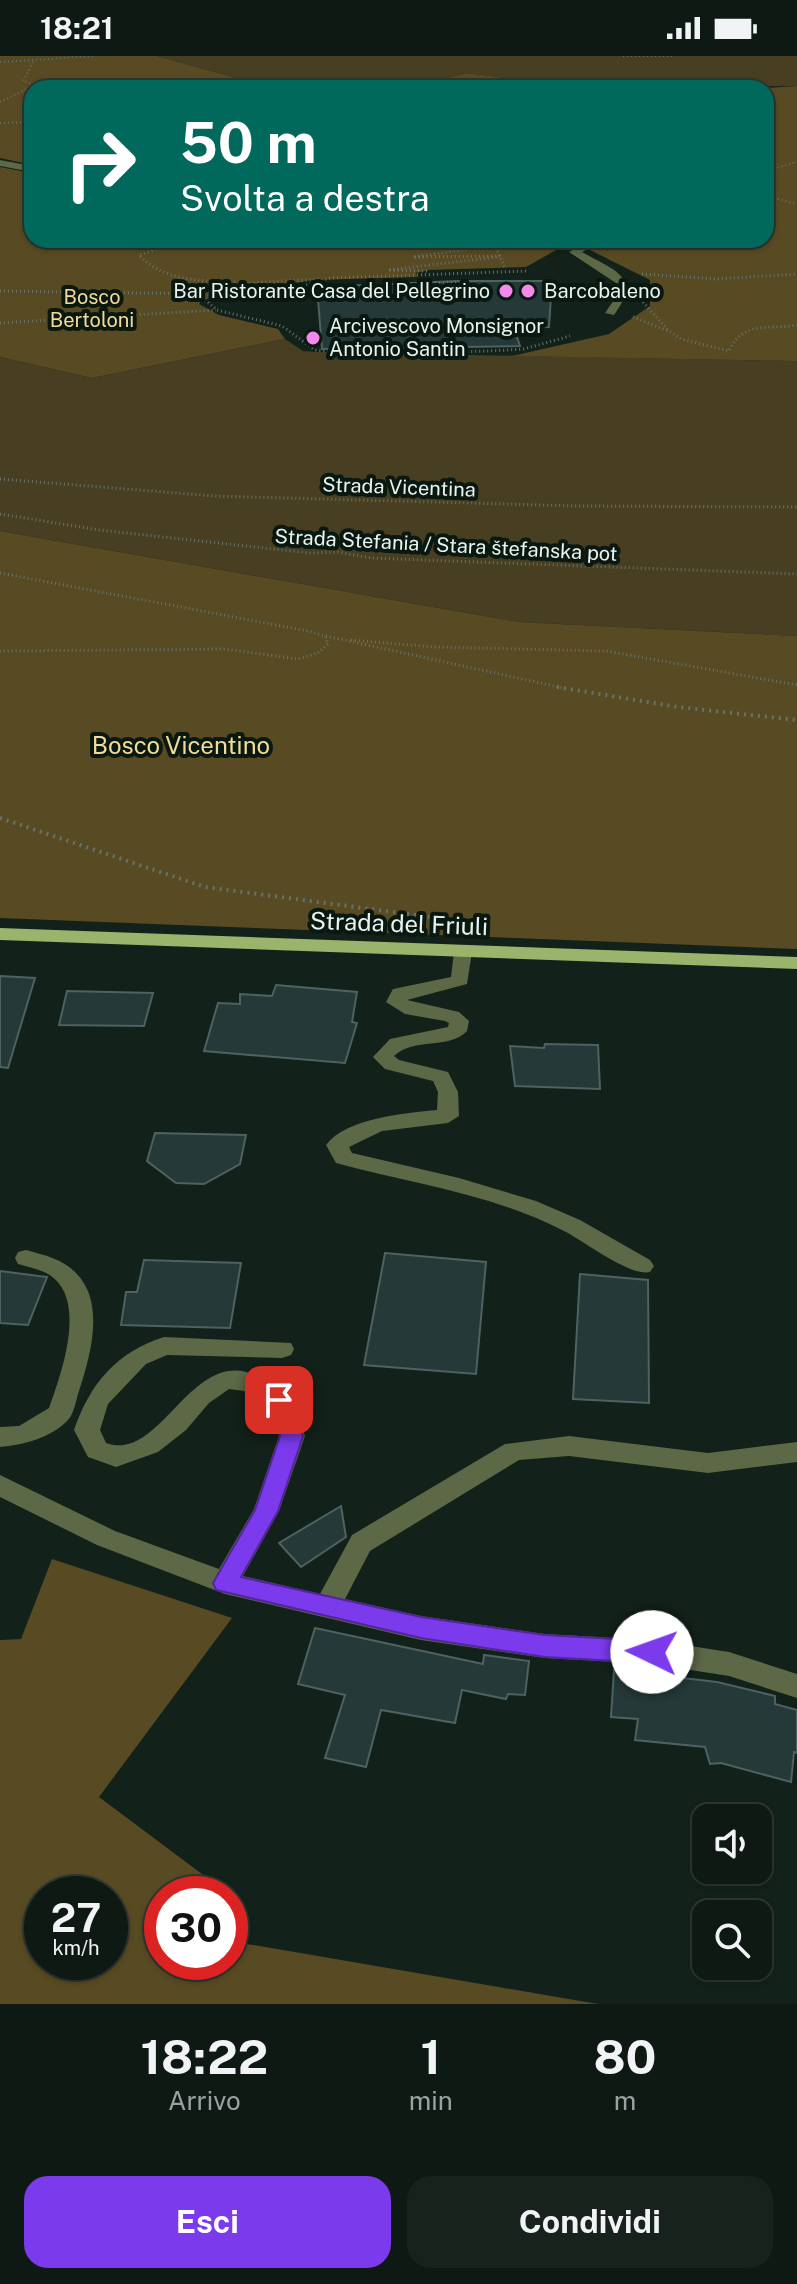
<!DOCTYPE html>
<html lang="it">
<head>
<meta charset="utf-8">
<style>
	body { margin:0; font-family:"Public Sans",sans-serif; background:#17221c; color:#f1f3f6; height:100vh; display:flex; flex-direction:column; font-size:30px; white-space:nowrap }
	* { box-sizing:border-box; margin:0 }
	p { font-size:26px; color:#9ba0a0 }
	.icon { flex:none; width:44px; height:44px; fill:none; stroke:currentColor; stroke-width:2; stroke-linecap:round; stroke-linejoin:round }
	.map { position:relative; height:1948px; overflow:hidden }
	.side { display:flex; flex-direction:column; background:#0e1913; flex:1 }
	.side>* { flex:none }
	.banner { position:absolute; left:24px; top:24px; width:750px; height:168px; border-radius:24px; box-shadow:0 2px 6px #0004,0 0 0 2px #2e3833; background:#00695c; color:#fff; overflow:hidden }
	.fabs { position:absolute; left:692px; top:1748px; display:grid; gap:16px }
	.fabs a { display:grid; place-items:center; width:80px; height:80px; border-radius:16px; background:#0e1913; box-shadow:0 2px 6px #0004,0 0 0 2px #2e3833; font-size:40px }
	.speed { position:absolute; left:24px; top:1820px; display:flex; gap:16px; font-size:40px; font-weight:700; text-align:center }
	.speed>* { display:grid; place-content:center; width:104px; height:104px; border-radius:50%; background:#0e1913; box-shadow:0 2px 6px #0004,0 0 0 2px #2e3833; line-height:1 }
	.speed small { font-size:20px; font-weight:400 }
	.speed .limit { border:12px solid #d22; background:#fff; color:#111 }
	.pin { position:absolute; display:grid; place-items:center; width:68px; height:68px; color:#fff; margin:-34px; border-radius:16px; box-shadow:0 4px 12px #0006 }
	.me { position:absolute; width:88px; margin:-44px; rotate:273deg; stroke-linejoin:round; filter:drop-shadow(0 0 6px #0008) }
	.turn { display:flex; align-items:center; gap:28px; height:168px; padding:0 24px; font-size:36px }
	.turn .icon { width:104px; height:104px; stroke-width:2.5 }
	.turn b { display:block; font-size:56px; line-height:68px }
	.eta { display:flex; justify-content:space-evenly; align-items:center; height:136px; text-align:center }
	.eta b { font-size:48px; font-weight:700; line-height:56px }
	.primary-button { display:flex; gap:16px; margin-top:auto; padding:16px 24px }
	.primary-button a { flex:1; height:92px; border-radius:24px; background:#7c3aed; color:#fff; font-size:32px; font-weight:700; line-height:92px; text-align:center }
	.primary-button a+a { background:#17221c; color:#f1f3f6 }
	.status { display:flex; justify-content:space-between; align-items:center; height:56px; padding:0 40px; background:#0e1913; direction:ltr }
	.status svg { height:22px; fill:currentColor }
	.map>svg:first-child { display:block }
	.green { fill:#483e21 }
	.forest { fill:#584a22; fill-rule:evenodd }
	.building { fill:#243938; stroke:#4d6261; stroke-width:2 }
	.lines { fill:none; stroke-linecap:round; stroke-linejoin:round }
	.path-far2 { stroke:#66736b; stroke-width:2; stroke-dasharray:1 3; stroke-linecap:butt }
	.path-far1 { stroke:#66736b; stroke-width:3; stroke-dasharray:1 3; stroke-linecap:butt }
	.path { stroke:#66736b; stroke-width:4; stroke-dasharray:2 5; stroke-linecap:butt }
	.minor { fill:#5c6846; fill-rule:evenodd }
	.major { fill:#9bb46c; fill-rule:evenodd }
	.route { fill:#7c3aed; stroke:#51269a; stroke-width:2 }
	.poi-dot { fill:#f788eb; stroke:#091810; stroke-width:3 }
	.labels { text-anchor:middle; stroke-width:8; stroke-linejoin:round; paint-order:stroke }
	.far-poi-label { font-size:20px; fill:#eaf4ee; stroke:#091810; text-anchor:start }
	.far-park-label { font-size:20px; fill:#f4db98; stroke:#091810 }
	.far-street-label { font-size:20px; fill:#eaf4ee; stroke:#091810 }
	.park-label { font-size:24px; fill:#f4db98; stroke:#091810 }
	.street-label { font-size:24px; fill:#eaf4ee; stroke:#091810 }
</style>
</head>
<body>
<div class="status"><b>18:21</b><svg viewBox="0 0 49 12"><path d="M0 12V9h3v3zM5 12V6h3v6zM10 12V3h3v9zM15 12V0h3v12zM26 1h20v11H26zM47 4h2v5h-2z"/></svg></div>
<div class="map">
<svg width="797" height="1948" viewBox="0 0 797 1948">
	<rect width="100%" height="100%" fill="#122119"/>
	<!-- green -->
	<g class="green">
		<polygon points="157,0 797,0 797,30 587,32 466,17 411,32 316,32 247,25"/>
		<polygon points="285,283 303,295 316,296 797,305 797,580 519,566 0,475 0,301 92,322"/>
	</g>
	<!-- forest -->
	<g class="forest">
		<polygon points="0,0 157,0 247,25 316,32 32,32 32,109 0,102"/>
		<polygon points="466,17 587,32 411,32"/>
		<polygon points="797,30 797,305 512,300 609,278 650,250 650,224 572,185 526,211 429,214 416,217 417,221 312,224 202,244 199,248 219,259 278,273 285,283 92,322 0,301 0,111 32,117 32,184 766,184 766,32"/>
		<polygon points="0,475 519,566 797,580 797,893 0,862"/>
		<path d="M52 1503 232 1562 99 1741 206 1821 204 1838H162V1906H230V1885L598 1948H0V1584L21 1583ZM42 1838H110V1906H42Z"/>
	</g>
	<!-- building -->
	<g class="building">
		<polygon points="458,225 552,225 549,271 514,272 520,290 322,293 317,231"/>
		<polygon points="0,920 35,922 8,1012 0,1011"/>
		<polygon points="276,929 357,936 352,966 357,967 345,1007 204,995 218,947 240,948 240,938 272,940"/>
		<polygon points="67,935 153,937 144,970 59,969"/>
		<polygon points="545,988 598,989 600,1033 515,1030 510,990 544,992"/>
		<polygon points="155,1077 246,1079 240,1108 204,1128 176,1127 147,1105"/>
		<polygon points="385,1197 486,1206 476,1318 364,1309"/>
		<polygon points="144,1204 241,1207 230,1272 121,1269 126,1236 137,1236"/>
		<polygon points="0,1215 47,1221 28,1269 0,1267"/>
		<polygon points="580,1218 648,1224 649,1347 573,1343"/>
		<polygon points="341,1450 346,1481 301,1511 279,1487"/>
		<polygon points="315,1572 483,1608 484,1599 529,1605 525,1639 508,1638 506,1643 462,1634 455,1667 381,1654 366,1711 325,1702 345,1639 298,1628"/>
		<polygon points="614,1614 717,1626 775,1640 775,1648 797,1654 797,1697 794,1696 791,1726 721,1707 710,1708 705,1691 635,1684 638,1663 611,1661"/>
	</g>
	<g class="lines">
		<!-- path-far2 -->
		<g class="path-far2">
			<polyline points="623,0 674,0"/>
			<polyline points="0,6 94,0"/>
			<polyline points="266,32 270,31"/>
			<polyline points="0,46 35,29 23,25 34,4"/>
			<polyline points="0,67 32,66"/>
			<polyline points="766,115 797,106"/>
			<polyline points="766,140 797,148"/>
		</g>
		<!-- path-far1 -->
		<g class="path-far1">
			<path d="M187 184 139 199C165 226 203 225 239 226"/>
			<polyline points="404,184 472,184"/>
			<polyline points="493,184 505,212"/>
			<polyline points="427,215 388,214 497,201 500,200 413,201 517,186 513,184"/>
			<polyline points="642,218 716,223 797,218"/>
			<polyline points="419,227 458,226"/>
			<path d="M230 231C241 225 303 225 321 223"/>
			<polyline points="402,232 460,231"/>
			<polyline points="0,235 208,238 214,241 236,236 293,233 330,222 527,215"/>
			<polyline points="214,241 208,246 217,254 282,270 315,294 360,298 489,295 524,293 570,280"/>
			<path d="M643 246 668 274 681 283 729 295C743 264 769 274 797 269"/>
			<polyline points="633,261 668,275"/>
			<polyline points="0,267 216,254"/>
			<polyline points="0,423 214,440 578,450 797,451"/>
			<polyline points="0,458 99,474 310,497 338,496 371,502 797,518"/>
			<polyline points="0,517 308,575 325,580 328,588 318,597 298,603 225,593 0,595"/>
			<polyline points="326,580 568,633"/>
			<polyline points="351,584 434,591 606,595 797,629"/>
		</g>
		<!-- path -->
		<g class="path">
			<polyline points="557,631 678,651 797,664"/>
			<polyline points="0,762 205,831 468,866"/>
		</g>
		<!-- minor -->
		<g class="minor">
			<polygon points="0,104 32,110 32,116 0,110"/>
			<path d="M591 184H604L582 196C613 214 643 220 614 259L605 257 614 244 616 227 569 196Z"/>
			<path d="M463 890 472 896 467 928 407 944 459 956 469 965 467 975C449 994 414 981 394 1000L399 1004 448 1016 458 1036 459 1060 448 1067 382 1075 349 1091 352 1097 459 1122 536 1145 580 1164 650 1204 654 1210 650 1216C630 1221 584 1185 564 1175 493 1138 413 1128 336 1107L326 1089C346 1062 406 1057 437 1054L438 1036 433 1025 385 1013 373 1001 390 983 448 971 449 967 445 965 405 958 386 946 393 933 451 921 454 896Z"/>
			<path d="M26 1194C44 1199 63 1203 76 1217 106 1247 90 1301 79 1335 76 1344 74 1358 68 1364 51 1382 23 1389 0 1391V1371L19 1370 49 1352C61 1318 89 1242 48 1218 39 1213 27 1211 18 1208L15 1202 18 1196Z"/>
			<path d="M164 1281 291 1287 294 1293 291 1299 282 1302 167 1299 146 1308 108 1348 100 1374 106 1387C163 1408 193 1281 263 1323 294 1341 293 1347 305 1380L279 1455 243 1520 320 1538 352 1479 505 1388 569 1380 708 1397 797 1386V1406L708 1417 569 1400 519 1404 370 1495 345 1543 421 1560 545 1578 652 1584 729 1596 797 1618V1642L729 1620 652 1608 545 1602 421 1584 225 1538 97 1489 0 1441V1419L115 1475 219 1513 254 1453 279 1380 269 1350 244 1335 229 1333 209 1347 186 1374 158 1396 116 1411 88 1401 74 1374C90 1328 116 1296 164 1281Z"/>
		</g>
		<!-- major -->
		<polygon class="major" points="0,872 797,901 797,913 0,884"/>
	</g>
	<!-- route -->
	<polygon class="route" points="279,1336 287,1338 303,1380 278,1455 241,1521 421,1561 545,1579 652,1585 661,1589 664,1596 661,1604 652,1607 545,1601 421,1582 216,1534 213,1527 255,1454 280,1380 268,1344 271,1338"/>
	<!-- markers -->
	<g class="poi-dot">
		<circle cx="506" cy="235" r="8"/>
		<circle cx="528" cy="235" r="8"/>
		<circle cx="313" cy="282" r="8"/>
	</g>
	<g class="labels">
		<!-- far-poi labels -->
		<g class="far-poi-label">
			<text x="490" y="242" text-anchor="end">Bar Ristorante Casa del Pellegrino</text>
			<text x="544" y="242">Barcobaleno</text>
			<text x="329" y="277">Arcivescovo Monsignor<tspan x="329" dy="23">Antonio Santin</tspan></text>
		</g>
		<!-- far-park labels -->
		<g class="far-park-label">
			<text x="92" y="248">Bosco<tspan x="92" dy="23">Bertoloni</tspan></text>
		</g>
		<!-- far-street labels -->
		<g class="far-street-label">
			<text transform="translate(399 431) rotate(2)" y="7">Strada Vicentina</text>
			<text transform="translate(446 489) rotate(3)" y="7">Strada Stefania / Stara štefanska pot</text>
		</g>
		<!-- park labels -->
		<g class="park-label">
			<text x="181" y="698">Bosco Vicentino</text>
		</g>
		<!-- street labels -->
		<g class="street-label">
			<text transform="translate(399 868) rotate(2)" y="8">Strada del Friuli</text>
		</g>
	</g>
</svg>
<div class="fabs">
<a><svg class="icon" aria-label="sound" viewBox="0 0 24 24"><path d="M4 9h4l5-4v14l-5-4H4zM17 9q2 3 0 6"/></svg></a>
<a><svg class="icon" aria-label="search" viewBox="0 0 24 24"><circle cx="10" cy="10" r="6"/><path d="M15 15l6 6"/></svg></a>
</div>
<div class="speed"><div>27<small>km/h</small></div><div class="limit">30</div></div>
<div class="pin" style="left:279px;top:1344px;background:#d93025"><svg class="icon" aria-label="arrive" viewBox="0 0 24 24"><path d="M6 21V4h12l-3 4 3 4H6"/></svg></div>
<svg class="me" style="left:652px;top:1596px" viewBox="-20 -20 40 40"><circle r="19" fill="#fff"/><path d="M0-13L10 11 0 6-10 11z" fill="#7c3aed"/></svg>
<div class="banner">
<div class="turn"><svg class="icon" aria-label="right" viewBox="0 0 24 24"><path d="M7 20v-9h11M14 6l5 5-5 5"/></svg><div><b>50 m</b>Svolta a destra</div></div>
</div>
</div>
<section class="side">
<div class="eta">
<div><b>18:22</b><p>Arrivo</p></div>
<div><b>1</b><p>min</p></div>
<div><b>80</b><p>m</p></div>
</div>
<div class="primary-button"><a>Esci</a><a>Condividi</a></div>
</section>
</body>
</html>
